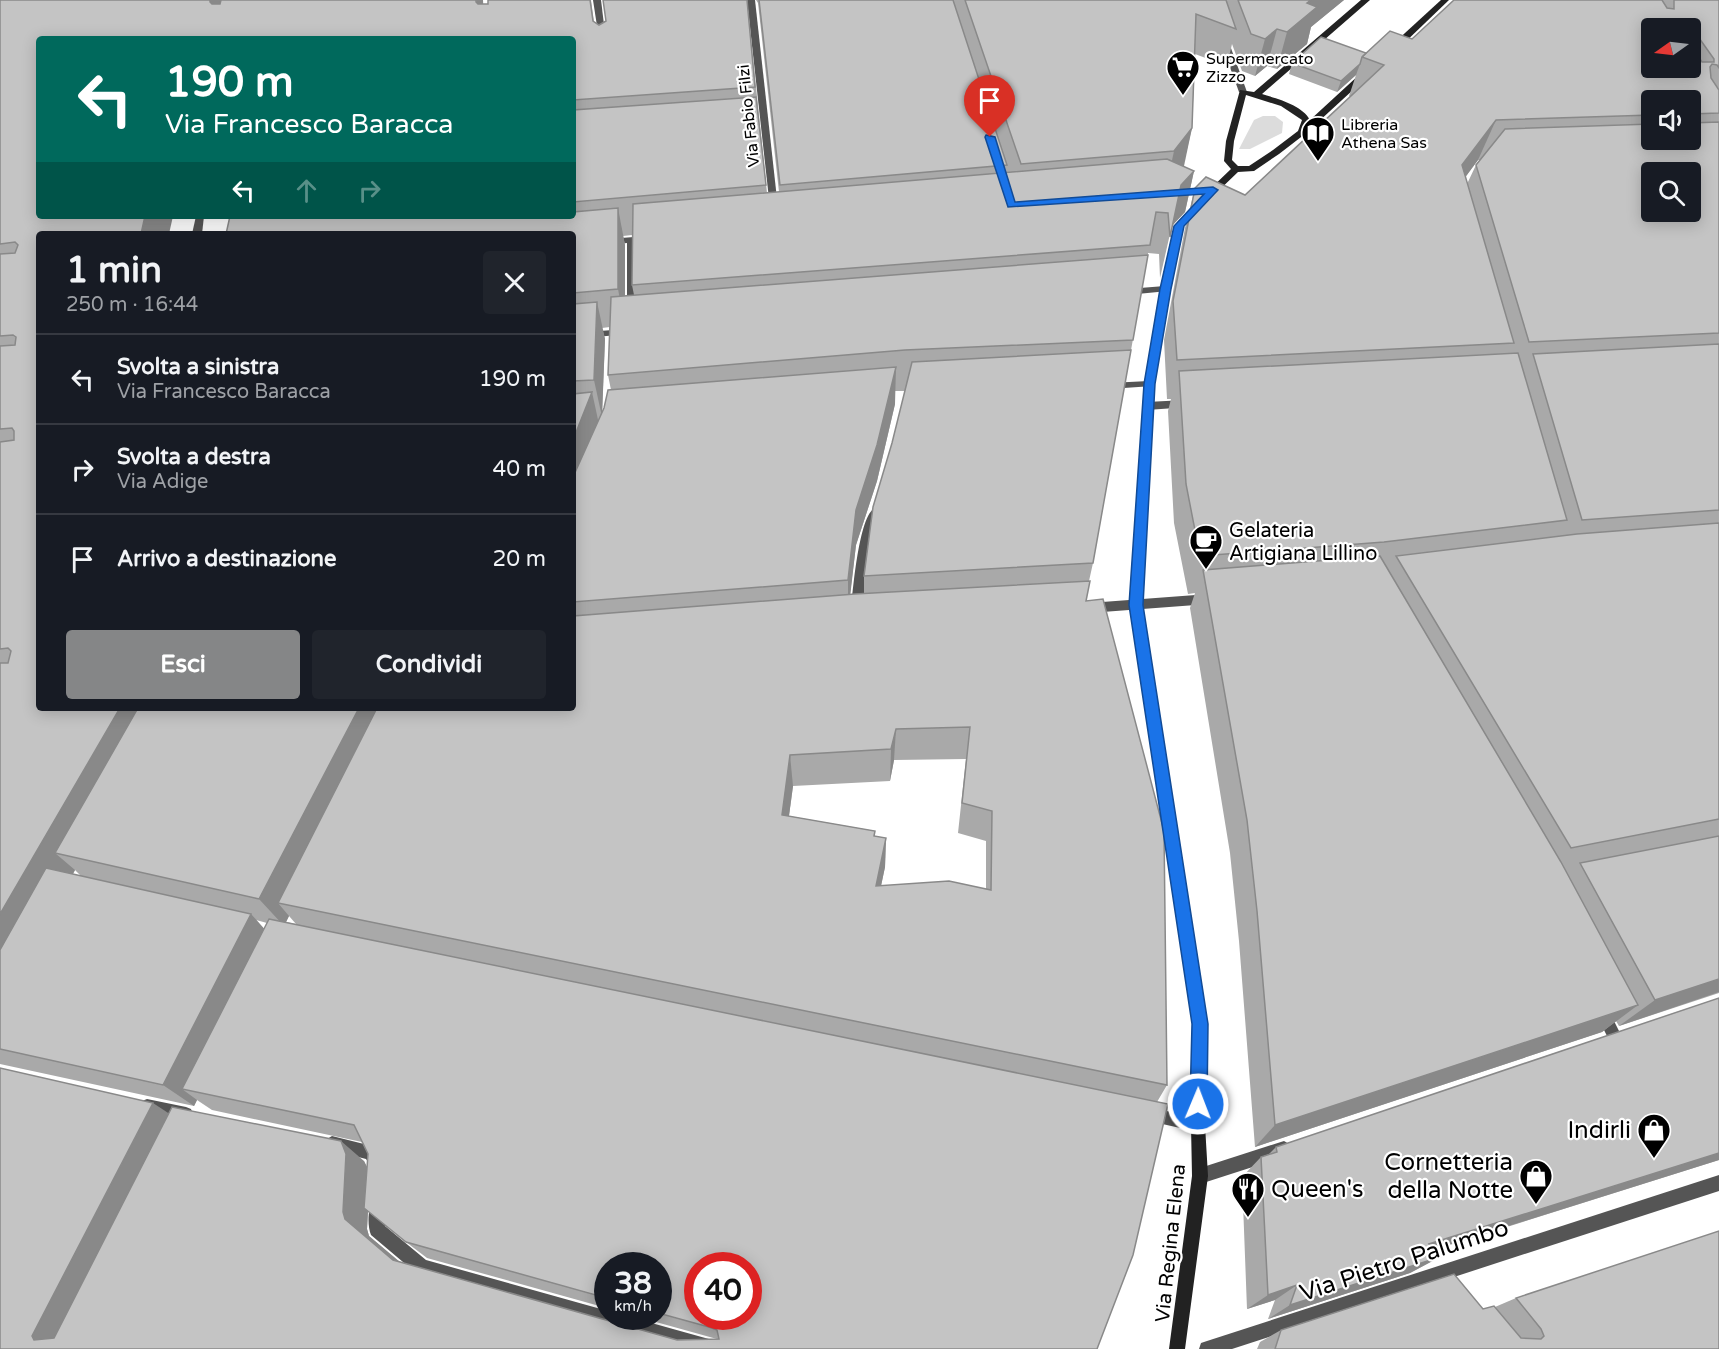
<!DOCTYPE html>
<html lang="it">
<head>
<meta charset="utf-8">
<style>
	body { margin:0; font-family:"Varela Round",sans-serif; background:#20242c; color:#f1f3f6; height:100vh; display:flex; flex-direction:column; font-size:22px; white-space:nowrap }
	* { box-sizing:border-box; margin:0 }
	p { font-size:20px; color:#9ea1a6 }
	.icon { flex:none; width:33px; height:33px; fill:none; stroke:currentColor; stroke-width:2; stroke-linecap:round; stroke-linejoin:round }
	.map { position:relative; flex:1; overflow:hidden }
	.drawer { position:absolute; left:36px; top:231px; width:540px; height:480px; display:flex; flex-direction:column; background:#171b24; border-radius:6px; box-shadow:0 3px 15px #0003 }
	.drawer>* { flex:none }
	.guide { position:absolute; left:36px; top:36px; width:540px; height:183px; border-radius:6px; box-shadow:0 3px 15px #0003; background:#00695c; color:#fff; overflow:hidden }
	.needle { width:39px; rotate:256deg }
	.buttons { position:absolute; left:1641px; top:18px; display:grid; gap:12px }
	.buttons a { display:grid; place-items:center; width:60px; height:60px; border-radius:6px; background:#171b24; box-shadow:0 3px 15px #0003; font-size:30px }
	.speed { position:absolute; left:594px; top:1252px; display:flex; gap:12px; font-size:30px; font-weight:700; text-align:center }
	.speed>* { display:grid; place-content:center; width:78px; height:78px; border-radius:50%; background:#171b24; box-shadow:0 3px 15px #0003; line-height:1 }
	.speed small { font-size:15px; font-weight:400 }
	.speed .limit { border:9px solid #d22; background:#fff; color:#111 }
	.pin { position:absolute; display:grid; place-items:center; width:51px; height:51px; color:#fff; margin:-62px -26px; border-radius:50% 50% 50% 0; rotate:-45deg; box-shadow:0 0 6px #0007 }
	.pin .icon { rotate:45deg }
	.me { position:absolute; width:66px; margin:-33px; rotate:1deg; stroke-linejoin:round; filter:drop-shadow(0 0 4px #0008) }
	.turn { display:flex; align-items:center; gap:21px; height:126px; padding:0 30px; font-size:27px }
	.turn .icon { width:78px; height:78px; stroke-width:2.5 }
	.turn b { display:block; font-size:42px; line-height:51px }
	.lanes { display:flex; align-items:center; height:57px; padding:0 30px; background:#0003; justify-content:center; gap:30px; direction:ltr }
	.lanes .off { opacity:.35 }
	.round { display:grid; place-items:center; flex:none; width:63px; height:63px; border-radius:6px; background:#20242c }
	.head { display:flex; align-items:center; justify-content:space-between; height:102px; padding:0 30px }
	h1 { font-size:36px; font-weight:800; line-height:45px }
	.action { display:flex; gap:12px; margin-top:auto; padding:12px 30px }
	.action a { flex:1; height:69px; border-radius:6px; background:#858687; color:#fff; font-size:24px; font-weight:800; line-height:69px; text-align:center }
	.action a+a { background:#20242c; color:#f1f3f6 }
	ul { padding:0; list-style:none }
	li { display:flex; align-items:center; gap:18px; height:90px; padding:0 30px; border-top:2px solid #363941 }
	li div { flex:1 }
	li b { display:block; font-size:22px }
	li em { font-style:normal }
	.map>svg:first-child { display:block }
	.green { fill:#dcdcdc }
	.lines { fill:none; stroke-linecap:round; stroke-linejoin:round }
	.lane { fill:#555; fill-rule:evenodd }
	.street { fill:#555; fill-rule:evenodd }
	.secondary { fill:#222; fill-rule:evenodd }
	.wall { fill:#a9a9a9; fill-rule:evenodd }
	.shaded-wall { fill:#898989 }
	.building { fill:#c4c4c4; stroke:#898989; stroke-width:1.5; fill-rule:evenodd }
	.route { fill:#1a73e8; stroke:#114b97; stroke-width:1.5 }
	.labels { text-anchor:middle; stroke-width:4.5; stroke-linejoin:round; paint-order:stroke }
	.far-poi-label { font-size:16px; fill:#000; stroke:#fff; text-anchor:start }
	.far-street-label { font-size:16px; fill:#000; stroke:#fff }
	.poi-label { font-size:20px; fill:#000; stroke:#fff; text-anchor:start }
	.street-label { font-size:20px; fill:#000; stroke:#fff }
	.near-poi-label { font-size:24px; fill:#000; stroke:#fff; text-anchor:end }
	.near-street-label { font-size:24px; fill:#000; stroke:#fff }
</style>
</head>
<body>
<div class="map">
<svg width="1719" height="1349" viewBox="0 0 1719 1349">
	<rect width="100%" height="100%" fill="#fff"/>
	<!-- green -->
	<polygon class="green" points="1263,116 1275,116 1283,122 1282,133 1250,149 1239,149 1254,120"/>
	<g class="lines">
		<!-- lane -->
		<polygon class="lane" points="593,0 601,0 606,41 599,39"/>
		<!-- street -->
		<g class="street">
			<polygon points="747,0 755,0 778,208 774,211 770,208"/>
			<polygon points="1221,38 1228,40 1247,92 1246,94 1239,92 1220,40"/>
			<polygon points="196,216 204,216 202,234 192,234"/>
			<polygon points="647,236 650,237 650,241 637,243 637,311 632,314 627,311 627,243 608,245 603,242 608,239"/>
			<polygon points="1165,286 1168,287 1168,291 1127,295 1122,292 1127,289"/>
			<polygon points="626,329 631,332 629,334 573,339 573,333"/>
			<polygon points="1149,381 1154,384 1153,386 1109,389 1104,386 1109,383"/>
			<polygon points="1185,400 1189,401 1189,407 1147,410 1142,406 1147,402"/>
			<path d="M875 508 880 512 870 546 863 609 857 614 851 609C853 590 859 515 875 508Z"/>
			<polygon points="1209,594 1215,599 1209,604 1089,613 1083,608 1089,603"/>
			<polygon points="1602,1005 1607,1007 1622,1037 1620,1042 1615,1044 1610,1042 1595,1012 1597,1007"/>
			<polygon points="147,1099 186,1107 191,1109 193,1114 191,1119 186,1121 147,1113 142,1111 140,1106 142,1101"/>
			<polygon points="1149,1107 1198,1118 1203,1120 1205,1125 1203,1130 1198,1132 1149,1121 1144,1119 1142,1114 1144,1109"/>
			<polygon points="332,1136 376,1147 383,1160 380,1165 375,1168 370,1165 366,1159 327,1149 324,1144 327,1139"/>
			<polygon points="1284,1141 1289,1144 1292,1149 1289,1154 1284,1157 1200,1184 1195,1181 1192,1176 1195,1171 1200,1168"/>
			<polygon points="1719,1175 1719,1191 1232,1349 1199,1349 1201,1343 1207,1341"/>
			<path d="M378 1196 383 1199 386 1204 385 1226 426 1260 608 1311V1317H630L716 1341 722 1343 724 1349H687L422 1275 416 1273 371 1235C367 1225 368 1208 373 1199Z"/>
		</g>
		<!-- secondary -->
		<g class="secondary">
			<path d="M1361 0H1370L1262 94C1278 99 1302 105 1310 120L1360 74H1366V78L1305 134 1279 154 1254 171 1238 172 1213 196H1207V192L1231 169 1224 161 1226 141 1240 90 1254 92ZM1246 95 1281 106 1302 120 1298 131 1273 150 1249 166H1238L1232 160 1234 141Z"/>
			<polygon points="1441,0 1449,0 1399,48 1393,48 1393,44"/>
			<polygon points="1198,203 1202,206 1183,227 1170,289 1154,384 1142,605 1207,1024 1205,1125 1208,1176 1185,1349 1169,1349 1192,1176 1191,1125 1193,1024 1130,605 1144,384 1160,289 1174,226 1195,204"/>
		</g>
	</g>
	<!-- wall -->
	<g class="wall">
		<path d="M0 0H483V4H488V0H591L594 22 599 25 747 0 767 193 779 192 758 3 756 0H1344L1311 27 1307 44 1277 69 1267 66 1255 76 1242 71 1232 44 1227 66 1195 54 1192 128 1183 166 1194 171 1185 212 1172 225 1160 278 1159 254 1148 253V255L1093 563 1089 581 1086 601 1167 1085 1157 1102 1097 1349H0L169 1113 364 1161 367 1167 368 1154 362 1142 212 1110 197 1100 194 1106 0 1064ZM39 39H573V708H39ZM632 235V285L634 295 625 296V245L623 236ZM610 327 608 375 611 390 602 413 605 339 602 328ZM895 391H905L892 443 864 576V594H850L856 545 877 481 895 404ZM966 759 958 833 986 841V889L881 886 885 867 886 838 875 836V831L789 816 793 786 890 781 894 760ZM75 870 81 876 73 874ZM289 916 296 924 286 922ZM256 920 267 923 264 929ZM368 1211 406 1242 427 1258 603 1307 608 1312V1266H658V1317H638L717 1339 677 1340 400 1262 369 1236 367 1229Z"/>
		<path d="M1454 0H1719V993L1619 1026 1616 1021 1602 1032 1255 1147 1239 941 1230 853 1190 608 1195 593 1188 594 1174 523 1168 411 1171 399H1167L1164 340 1185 228 1195 188 1245 195 1350 97 1349 96 1356 75 1337 92 1289 74 1292 63 1366 54 1412 39ZM1652 28H1690V68ZM1652 100 1690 114V140H1652ZM1478 160H1480L1476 165 1467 184 1465 177Z"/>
		<polygon points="1719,998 1719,1160 1434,1250 1440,1257 1410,1273 1268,1319 1275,1300 1247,1309 1242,1177 1261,1157 1269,1154 1276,1147"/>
		<polygon points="1516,1298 1719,1349 1257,1349 1260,1342 1281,1330 1483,1309 1495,1307"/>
	</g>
	<!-- shaded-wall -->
	<g class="shaded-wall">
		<polygon points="210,0 225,0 225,39 210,2"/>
		<polygon points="476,0 483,0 485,39"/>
		<polygon points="1311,0 1344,0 1311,27 1307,44 1277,69 1287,32 1307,3"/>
		<polygon points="1277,29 1267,66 1255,76 1265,39"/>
		<polygon points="1360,64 1356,75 1337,92 1341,81"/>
		<polygon points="1496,120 1478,160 1445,205 1462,165"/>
		<polygon points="1192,128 1184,166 1166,189 1174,151"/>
		<polygon points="1194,171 1185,212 1172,226 1181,185"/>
		<polygon points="618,208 625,245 625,326 618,289"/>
		<polygon points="145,216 173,216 169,234 141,234"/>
		<polygon points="597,302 605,339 602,417 594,380"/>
		<polygon points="896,367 895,404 877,481 856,545 848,615 848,580 856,510"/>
		<polygon points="592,392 600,429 573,509 573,440"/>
		<polygon points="120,708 165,708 55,853 75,870 0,1005 0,914"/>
		<polygon points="359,708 393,708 278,903 289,916 284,926 259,899"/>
		<polygon points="896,729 894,760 890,781 891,749"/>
		<polygon points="790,755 793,786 785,845 782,815"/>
		<polygon points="886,838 885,867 875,914 876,886"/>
		<polygon points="251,914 276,942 182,1089 197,1100 194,1106 163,1085"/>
		<polygon points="1719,979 1719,992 1619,1026 1655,1000"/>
		<polygon points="1638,1005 1602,1032 1255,1147 1275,1125"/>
		<polygon points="153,1103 185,1124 73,1348 34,1340 32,1336"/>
		<polygon points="341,1141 364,1161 370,1173 367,1229 369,1236 415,1275 393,1260 345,1219 343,1212"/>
		<polygon points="1719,1153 1719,1160 1400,1260 1429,1244"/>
		<polygon points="1440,1257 1410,1273 1268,1319 1290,1305"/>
		<polygon points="1297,1285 1275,1300 1247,1309 1268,1295"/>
	</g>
	<!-- building -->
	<g class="building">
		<polygon points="0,0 210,0 210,2 212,4 220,4 221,0 476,0 476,2 478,4 488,4 488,0 590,0 593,21 599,25 606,21 603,0 747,0 755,87 573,100 573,39 39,39 39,216 145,216 141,234 39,234 39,708 120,708 0,914 0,663 8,663 11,651 8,648 0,649 0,442 14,440 14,431 12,428 0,429 0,346 15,345 16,337 13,335 0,336 0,254 15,253 18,245 15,242 0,244"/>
		<polygon points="759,0 953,0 1007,165 780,185"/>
		<polygon points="965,0 1226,0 1236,29 1196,14 1192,128 1174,151 1021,164"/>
		<polygon points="1238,0 1311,0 1307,3 1317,7 1287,32 1277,29 1265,39 1251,34"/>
		<path d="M1454 0H1662L1667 8 1674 9V0H1719V68L1717 65 1712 64 1710 67 1711 78 1719 90V113L1690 114V100H1652V115L1496 120 1462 165 1514 343 1177 360 1173 301 1195 188 1206 177 1245 195 1384 65 1362 57 1390 31 1412 39ZM1652 28H1692L1714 59V62H1702L1690 45V68H1652Z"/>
		<polygon points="1321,37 1366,53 1362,57 1360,64 1341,81 1292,63"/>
		<polygon points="756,97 766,185 573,202 573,110"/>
		<path d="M1719 122V333L1529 342 1476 165 1505 129 1652 124V140H1690V123ZM1652 172H1690V212H1652Z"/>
		<polygon points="1167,159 1194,171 1181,185 1170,237 1168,213 1156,212 1150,245 632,285 633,204"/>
		<polygon points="618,208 618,289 573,293 573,234 226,234 230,216 573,216 573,212"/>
		<polygon points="1148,255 1133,340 905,350 608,375 611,297"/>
		<polygon points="597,302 594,380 573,381 573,304"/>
		<polygon points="1719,344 1719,510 1582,520 1533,354"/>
		<polygon points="1131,350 1093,563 864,576 873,507 892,443 912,362"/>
		<polygon points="1518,353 1567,520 1384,542 1200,556 1186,484 1179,371"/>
		<polygon points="896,367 877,445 856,510 848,580 573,602 573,477 604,408 608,390"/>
		<polygon points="592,392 573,440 573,394"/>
		<polygon points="1719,523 1719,819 1571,848 1396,556 1577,534"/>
		<polygon points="1380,556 1561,862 1638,1005 1275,1125 1257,911 1247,820 1203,570"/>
		<path d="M1090 581 1086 601 1103 599 1164 831 1167 1085 278 903 377 708H573V616L855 594ZM970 727 962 803 992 811 991 890 949 881 876 886 886 838 874 836 875 831 782 815 790 755 891 749 896 729Z"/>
		<polygon points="138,708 359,708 259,899 55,853"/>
		<polygon points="1719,836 1719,979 1655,1000 1580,863"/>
		<polygon points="46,868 251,914 163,1085 0,1049 0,950"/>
		<path d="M269 919 1168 1104 1133 1255 1097 1349H0V1068L153 1103 32 1336 34 1340 54 1338 172 1107 341 1141 346 1154 343 1212 345 1219 393 1260 677 1340 719 1339 717 1330 709 1327 658 1313V1266H608V1302H598L596 1295 406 1242 364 1208 368 1154 354 1125 182 1089ZM698 1266H748V1317H698Z"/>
		<polygon points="1719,998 1719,1153 1429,1244 1440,1257 1290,1305 1297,1285 1268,1295 1261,1157 1277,1152 1276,1147"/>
		<polygon points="1719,1231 1719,1349 1275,1349 1281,1330 1454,1274 1483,1309 1494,1306 1521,1338 1541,1339 1544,1336 1541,1329 1516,1298"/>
	</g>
	<!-- route -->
	<polygon class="route" points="986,135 995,137 1015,202 1213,187 1218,190 1184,226 1171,289 1155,384 1143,605 1208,1024 1207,1104 1204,1110 1198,1113 1192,1110 1190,1104 1192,1024 1129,605 1144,384 1160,289 1174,226 1204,194 1008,207 985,137"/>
	<!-- icons -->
	<defs>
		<symbol id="supermarket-pin" viewBox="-11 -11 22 30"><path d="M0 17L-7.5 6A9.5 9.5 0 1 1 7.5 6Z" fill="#000" stroke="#fff"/><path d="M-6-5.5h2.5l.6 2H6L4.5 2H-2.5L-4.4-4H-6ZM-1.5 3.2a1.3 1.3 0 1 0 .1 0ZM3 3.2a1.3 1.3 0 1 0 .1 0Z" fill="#fff"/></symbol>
		<symbol id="library-pin" viewBox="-11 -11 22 30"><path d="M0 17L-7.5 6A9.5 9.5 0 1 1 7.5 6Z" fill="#000" stroke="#fff"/><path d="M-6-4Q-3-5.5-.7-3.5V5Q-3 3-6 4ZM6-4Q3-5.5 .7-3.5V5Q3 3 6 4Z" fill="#fff"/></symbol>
		<symbol id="cafe-pin" viewBox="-11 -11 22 30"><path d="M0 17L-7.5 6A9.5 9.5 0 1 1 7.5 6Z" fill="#000" stroke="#fff"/><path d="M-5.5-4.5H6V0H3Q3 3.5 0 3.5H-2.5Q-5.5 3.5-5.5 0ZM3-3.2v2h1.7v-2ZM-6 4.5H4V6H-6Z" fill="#fff"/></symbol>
		<symbol id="shop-pin" viewBox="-11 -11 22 30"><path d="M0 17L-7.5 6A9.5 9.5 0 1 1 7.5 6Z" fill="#000" stroke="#fff"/><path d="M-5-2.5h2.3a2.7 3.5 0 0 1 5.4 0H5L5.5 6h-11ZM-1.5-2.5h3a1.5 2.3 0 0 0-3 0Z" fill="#fff"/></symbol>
		<symbol id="restaurant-pin" viewBox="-11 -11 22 30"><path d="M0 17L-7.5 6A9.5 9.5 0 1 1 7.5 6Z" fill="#000" stroke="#fff"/><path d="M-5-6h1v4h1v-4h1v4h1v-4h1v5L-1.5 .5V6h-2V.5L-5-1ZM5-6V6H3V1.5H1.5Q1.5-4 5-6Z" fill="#fff"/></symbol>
	</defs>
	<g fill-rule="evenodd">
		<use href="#supermarket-pin" x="1164" y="48" width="38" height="52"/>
		<use href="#library-pin" x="1299" y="114" width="38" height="52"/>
		<use href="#cafe-pin" x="1187" y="522" width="38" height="52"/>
		<use href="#shop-pin" x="1635" y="1111" width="38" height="52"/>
		<use href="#shop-pin" x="1517" y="1157" width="38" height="52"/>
		<use href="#restaurant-pin" x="1229" y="1170" width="38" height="52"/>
	</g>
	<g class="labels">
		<!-- far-poi labels -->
		<g class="far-poi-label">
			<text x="1206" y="64">Supermercato<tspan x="1206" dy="18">Zizzo</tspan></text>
			<text x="1341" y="130">Libreria<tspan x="1341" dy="18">Athena Sas</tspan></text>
		</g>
		<!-- far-street labels -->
		<g class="far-street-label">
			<text transform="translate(748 116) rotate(-96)" y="6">Via Fabio Filzi</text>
		</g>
		<!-- poi labels -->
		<g class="poi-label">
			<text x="1229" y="537">Gelateria<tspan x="1229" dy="23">Artigiana Lillino</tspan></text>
		</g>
		<!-- street labels -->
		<g class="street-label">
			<text transform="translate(1170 1243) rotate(-84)" y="7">Via Regina Elena</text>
		</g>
		<!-- near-poi labels -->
		<g class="near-poi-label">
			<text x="1631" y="1138">Indirli</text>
			<text x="1513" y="1170">Cornetteria<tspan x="1513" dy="28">della Notte</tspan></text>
			<text x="1271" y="1197" text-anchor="start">Queen's</text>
		</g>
		<!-- near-street labels -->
		<g class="near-street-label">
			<text transform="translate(1404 1260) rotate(-18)" y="8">Via Pietro Palumbo</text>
		</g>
	</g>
</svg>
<div class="buttons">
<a><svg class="needle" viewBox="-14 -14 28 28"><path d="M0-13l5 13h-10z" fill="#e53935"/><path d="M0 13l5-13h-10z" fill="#9ea1a6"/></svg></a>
<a><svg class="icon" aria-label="sound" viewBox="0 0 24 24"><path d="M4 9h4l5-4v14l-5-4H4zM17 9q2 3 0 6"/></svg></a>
<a><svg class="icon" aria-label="search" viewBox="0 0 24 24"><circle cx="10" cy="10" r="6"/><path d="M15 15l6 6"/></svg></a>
</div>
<div class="speed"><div>38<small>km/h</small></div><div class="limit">40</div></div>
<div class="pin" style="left:990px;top:137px;background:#d93025"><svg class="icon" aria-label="arrive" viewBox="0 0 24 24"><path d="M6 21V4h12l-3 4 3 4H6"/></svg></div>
<svg class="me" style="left:1198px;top:1104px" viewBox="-20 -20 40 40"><circle r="17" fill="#1a73e8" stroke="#fff" stroke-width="3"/><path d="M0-11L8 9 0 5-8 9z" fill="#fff"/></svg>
<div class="guide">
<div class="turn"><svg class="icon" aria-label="left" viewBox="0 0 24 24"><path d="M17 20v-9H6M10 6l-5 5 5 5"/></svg><div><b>190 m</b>Via Francesco Baracca</div></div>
<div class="lanes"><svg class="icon" aria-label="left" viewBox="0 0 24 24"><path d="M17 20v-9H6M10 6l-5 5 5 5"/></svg><svg class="icon off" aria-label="ahead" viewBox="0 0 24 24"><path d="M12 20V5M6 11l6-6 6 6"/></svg><svg class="icon off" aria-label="right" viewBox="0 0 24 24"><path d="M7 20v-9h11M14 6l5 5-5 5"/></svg></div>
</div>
<section class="drawer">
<div class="head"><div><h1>1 min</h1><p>250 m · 16:44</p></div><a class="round"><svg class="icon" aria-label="close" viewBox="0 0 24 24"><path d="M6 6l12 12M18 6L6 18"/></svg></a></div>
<ul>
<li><svg class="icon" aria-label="left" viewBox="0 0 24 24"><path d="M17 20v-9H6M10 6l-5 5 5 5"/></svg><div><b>Svolta a sinistra</b><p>Via Francesco Baracca</p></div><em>190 m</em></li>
<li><svg class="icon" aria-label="right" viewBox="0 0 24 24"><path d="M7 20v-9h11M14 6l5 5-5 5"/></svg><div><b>Svolta a destra</b><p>Via Adige</p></div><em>40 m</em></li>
<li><svg class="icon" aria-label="arrive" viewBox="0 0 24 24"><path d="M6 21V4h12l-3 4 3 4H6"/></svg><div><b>Arrivo a destinazione</b></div><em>20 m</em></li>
</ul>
<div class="action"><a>Esci</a><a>Condividi</a></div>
</section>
</div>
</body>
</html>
